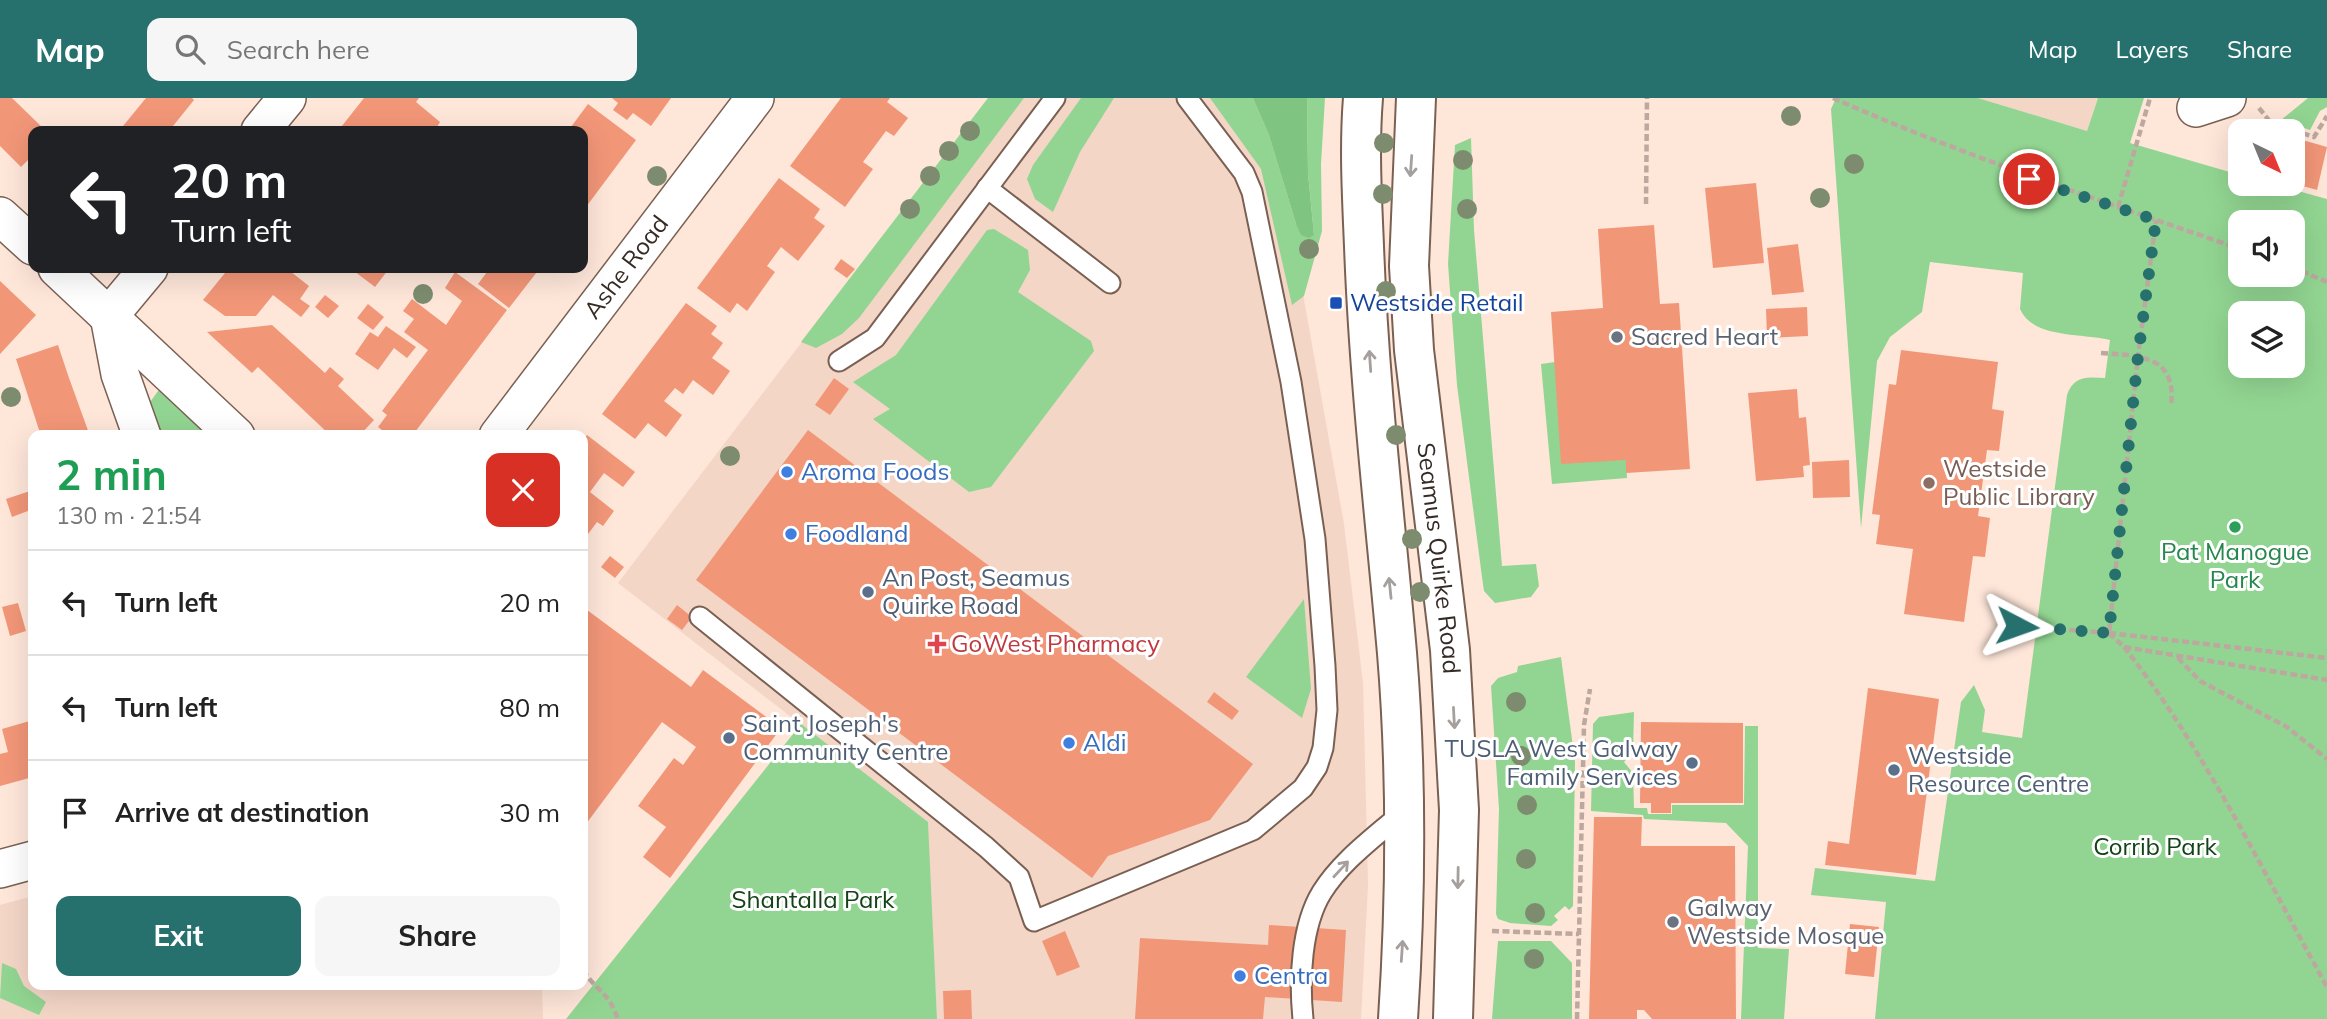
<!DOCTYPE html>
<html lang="en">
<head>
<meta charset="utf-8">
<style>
	body { margin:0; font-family:Mulish,sans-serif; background:#f6f6f6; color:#222; height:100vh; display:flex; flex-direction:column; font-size:26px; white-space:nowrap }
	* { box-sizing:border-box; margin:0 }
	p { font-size:23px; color:#767676 }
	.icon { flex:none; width:38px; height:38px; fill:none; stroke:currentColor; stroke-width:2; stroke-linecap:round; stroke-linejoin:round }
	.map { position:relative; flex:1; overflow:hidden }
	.drawer { position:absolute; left:28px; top:332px; width:560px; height:560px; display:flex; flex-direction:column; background:#fff; border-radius:14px; box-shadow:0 7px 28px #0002 }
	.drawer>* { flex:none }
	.banner { position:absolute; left:28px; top:28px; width:560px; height:147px; border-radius:14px; box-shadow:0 7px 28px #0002; background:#202124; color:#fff; overflow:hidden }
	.needle { width:46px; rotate:137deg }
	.tools { position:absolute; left:2228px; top:21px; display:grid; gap:14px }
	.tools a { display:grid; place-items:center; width:77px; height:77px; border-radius:14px; background:#fff; box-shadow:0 7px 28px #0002; font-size:35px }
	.pin { position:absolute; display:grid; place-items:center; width:60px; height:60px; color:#fff; margin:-30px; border:4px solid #fff; border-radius:50%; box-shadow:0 2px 7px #0007 }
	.me { position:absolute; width:77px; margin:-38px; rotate:94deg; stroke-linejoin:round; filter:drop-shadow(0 0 5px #0008) }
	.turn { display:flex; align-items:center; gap:24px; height:147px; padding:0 28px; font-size:32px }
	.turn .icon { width:91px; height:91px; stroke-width:2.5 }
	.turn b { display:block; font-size:49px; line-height:60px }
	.round { display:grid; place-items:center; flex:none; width:74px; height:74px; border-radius:14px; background:#f6f6f6 }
	.head { display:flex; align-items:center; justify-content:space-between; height:119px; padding:0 28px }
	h1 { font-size:42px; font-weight:700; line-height:52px; color:#1e9e55 }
	.primary-button { display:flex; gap:14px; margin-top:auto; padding:14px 28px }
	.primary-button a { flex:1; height:80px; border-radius:14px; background:#26706d; color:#fff; font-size:28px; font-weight:700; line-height:80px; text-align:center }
	.primary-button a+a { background:#f6f6f6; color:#222 }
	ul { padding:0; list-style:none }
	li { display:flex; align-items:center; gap:21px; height:105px; padding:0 28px; border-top:2px solid #e0e0e0 }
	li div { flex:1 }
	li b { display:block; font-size:26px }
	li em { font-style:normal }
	header { display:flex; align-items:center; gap:42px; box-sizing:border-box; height:98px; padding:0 35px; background:#26706d; color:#fff }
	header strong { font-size:33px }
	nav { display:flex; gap:38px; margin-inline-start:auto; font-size:24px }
	.search { width:490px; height:63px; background:#f6f6f6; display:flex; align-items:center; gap:18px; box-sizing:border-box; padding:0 24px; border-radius:14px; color:#767676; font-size:26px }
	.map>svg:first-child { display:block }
	.built { fill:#f4d6c7 }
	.green { fill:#92d592; fill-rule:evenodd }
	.forest { fill:#7fc480 }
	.building { fill:#f29678 }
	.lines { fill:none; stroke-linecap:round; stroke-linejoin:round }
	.service-casing { stroke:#7a6053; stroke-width:23 }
	.minor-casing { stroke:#7a6053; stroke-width:40 }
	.secondary-casing { stroke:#7a6053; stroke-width:42 }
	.path { stroke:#bca89e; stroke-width:4.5; stroke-dasharray:7 3.5; stroke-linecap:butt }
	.service { stroke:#fff; stroke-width:19 }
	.minor { stroke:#fff; stroke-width:37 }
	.secondary { stroke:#fff; stroke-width:38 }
	.tree { fill:#7d8c6e }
	.oneway { stroke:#a59f9d }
	.route { stroke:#26706d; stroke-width:12; stroke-dasharray:0 21.6 }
	.transit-dot { fill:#1a4fb4; stroke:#fff; stroke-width:2.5 }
	.worship-dot { fill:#6b7280; stroke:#fff; stroke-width:2.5 }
	.shop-dot { fill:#3f7fe0; stroke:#fff; stroke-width:2.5 }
	.education-dot { fill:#8d6e63; stroke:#fff; stroke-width:2.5 }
	.leisure-dot { fill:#2e9e5b; stroke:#fff; stroke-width:2.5 }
	.service-dot { fill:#5c6f8a; stroke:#fff; stroke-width:2.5 }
	.health-dot { fill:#e0444e; stroke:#fff; stroke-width:2.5 }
	.labels { text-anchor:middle; stroke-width:6; stroke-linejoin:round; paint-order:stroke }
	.street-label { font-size:24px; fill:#362a25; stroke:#fff }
	.transit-label { font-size:24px; fill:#164399; stroke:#fff; text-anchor:start }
	.worship-label { font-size:24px; fill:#5b616d; stroke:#fff; text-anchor:start }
	.education-label { font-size:24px; fill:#785e54; stroke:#fff; text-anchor:start }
	.shop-label { font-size:24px; fill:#366cbe; stroke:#fff; text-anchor:start }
	.leisure-label { font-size:24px; fill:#27864d; stroke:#fff }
	.service-label { font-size:24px; fill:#4e5e75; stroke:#fff; text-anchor:start }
	.health-label { font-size:24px; fill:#be3a42; stroke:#fff; text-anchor:start }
	.park-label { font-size:24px; fill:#134317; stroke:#fff }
</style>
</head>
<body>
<header>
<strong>Map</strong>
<div class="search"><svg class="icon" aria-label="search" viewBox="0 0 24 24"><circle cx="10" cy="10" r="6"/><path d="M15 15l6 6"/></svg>Search here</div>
<nav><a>Map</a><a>Layers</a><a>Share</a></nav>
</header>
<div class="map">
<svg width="2327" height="921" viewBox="0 0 2327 921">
	<rect width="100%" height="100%" fill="#fee6d9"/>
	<!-- built -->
	<g class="built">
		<polygon points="988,0 1268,0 1344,426 1363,585 1368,787 1361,921 937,921 927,724 618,485"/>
		<polygon points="1978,0 2098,0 2087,33"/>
		<polygon points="33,798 33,887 542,887 543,921 0,921 0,807"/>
	</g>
	<!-- green -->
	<g class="green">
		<polygon points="988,0 1024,0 859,220 842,236 816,250 801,244"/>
		<polygon points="1081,0 1114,0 1080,54 1053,114 1035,101 1027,81 1033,67"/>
		<polygon points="1210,0 1253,0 1269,37 1296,126 1314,137 1308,75 1307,0 1325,0 1321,66 1322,133 1304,198 1292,207 1261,71"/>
		<path d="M1836 0H1978L2087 33 2098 0H2144L2130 45 2240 77V86H2272L2327 101V921H1875L1886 804 1811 797 1815 770 1935 783 1961 604 1974 587 1985 612 1982 634 2022 640 2067 297C2074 277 2088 279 2105 280L2110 242C2082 235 2033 241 2020 211L2023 175 1930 164 1922 214 1890 239 1877 263 1861 430 1831 11ZM2240 124H2292V177H2240ZM2240 215H2292V268H2240Z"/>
		<polygon points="2308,0 2327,0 2327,9 2320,13 2310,32 2281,22"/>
		<polygon points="1471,40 1474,132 1502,468 1536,466 1539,488 1531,499 1495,505 1484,493 1482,479 1457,287 1448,166 1455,47"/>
		<polygon points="994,131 1028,152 1030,172 1018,194 1091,243 1094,253 991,389 969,394 873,321 890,311 853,284 896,257 987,132"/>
		<polygon points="1555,264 1626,362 1627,380 1552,386 1541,266"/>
		<polygon points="158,293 167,293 218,338 160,338 148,307"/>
		<polygon points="1304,501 1311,591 1302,620 1246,579"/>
		<polygon points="1561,559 1575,664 1573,808 1569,812 1565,808 1554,818 1558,822 1551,828 1510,825 1498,821 1496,816 1499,711 1491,588 1498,580 1517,574 1518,568"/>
		<polygon points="1634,614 1633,654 1624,664 1633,675 1634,710 1647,710 1648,716 1672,716 1672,707 1744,707 1745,628 1758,628 1758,850 1789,851 1784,921 1741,921 1748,748 1726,725 1644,721 1643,717 1591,713 1593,626 1599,619"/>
		<polygon points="801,626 928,724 937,921 566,921"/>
		<polygon points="1498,843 1551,843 1572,865 1572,921 1492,921"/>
		<polygon points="2,865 16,871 24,888 46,904 39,917 0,900"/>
	</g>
	<!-- forest -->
	<polygon class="forest" points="1253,0 1307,0 1308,75 1314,137 1309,140 1301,137 1296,126 1269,37"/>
	<!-- building -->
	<g class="building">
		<polygon points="0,0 12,0 46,33 33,33 33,57 21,69 0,48"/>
		<polygon points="146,0 192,0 194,2 169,33 119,33"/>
		<polygon points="364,0 419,0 416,4 440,24 437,29 443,33 338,33"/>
		<polygon points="612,0 671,0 651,28 633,15 627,22 613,12 618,5"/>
		<polygon points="841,0 890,0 887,4 908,20 894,38 886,33 863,64 873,71 845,109 790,68"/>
		<polygon points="588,6 636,42 583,113 583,33 568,33"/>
		<polygon points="2292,39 2327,49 2317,92 2292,85"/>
		<polygon points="779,80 820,111 814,120 825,128 798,163 781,149 767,168 775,174 747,213 737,205 730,215 697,190"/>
		<polygon points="1756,85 1764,165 1713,170 1705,90"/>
		<polygon points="1654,127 1660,206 1679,205 1690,371 1626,375 1626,362 1561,366 1551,214 1603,210 1598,131"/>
		<polygon points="1798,146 1804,194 1772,197 1767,150"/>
		<polygon points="841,161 855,171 847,180 834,171"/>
		<polygon points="229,170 286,170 309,188 300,201 310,208 301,219 273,197 256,218 225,218 203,202"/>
		<polygon points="350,170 385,170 388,172 375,189"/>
		<polygon points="490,170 540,170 509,210 478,186"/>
		<polygon points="455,174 507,212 412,338 390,338 378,329 387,317 382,313 428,252 404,234 414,221 403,213 412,201 446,227 462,203 445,190"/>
		<polygon points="0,183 36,217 0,256"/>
		<polygon points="325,197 339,208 328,220 315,209"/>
		<polygon points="686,205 717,228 711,236 723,245 712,260 730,273 713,297 693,282 683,296 675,290 664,303 682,317 666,339 648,325 635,341 602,316"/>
		<polygon points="368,206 384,219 373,232 357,220"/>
		<polygon points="1807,209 1808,238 1767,240 1766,211"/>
		<polygon points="272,227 325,275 330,269 344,281 338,288 374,322 359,338 331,338 258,269 252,275 207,234"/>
		<polygon points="386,228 416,249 407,260 394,250 378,272 355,256 370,234 378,239"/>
		<polygon points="58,247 69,280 90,338 41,338 16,261"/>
		<polygon points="1901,252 1998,264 1992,311 2004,313 1999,353 1987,352 1978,418 1990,420 1985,459 1973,458 1964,524 1904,516 1913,451 1876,446 1880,417 1872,416 1889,286 1896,287"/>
		<polygon points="834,280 849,291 830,317 815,307"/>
		<polygon points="1797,291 1799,320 1806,319 1810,367 1803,368 1804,379 1756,383 1748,295"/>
		<polygon points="808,332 1253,666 1210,722 1108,758 1092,780 696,482"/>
		<polygon points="587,337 635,374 623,389 604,375 590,394 614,413 603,428 597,424 583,443 583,342"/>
		<polygon points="1849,362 1850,399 1813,400 1812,364"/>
		<polygon points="30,393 33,411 12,419 6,401"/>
		<polygon points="610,458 624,469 615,480 601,469"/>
		<polygon points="18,505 26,533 10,538 2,509"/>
		<polygon points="677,507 692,519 682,532 667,521"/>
		<polygon points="583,509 691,589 703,572 781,630 670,780 643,759 666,729 638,708 674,660 683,667 696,649 662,624 583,730"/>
		<polygon points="1868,590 1939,601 1916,777 1825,767 1828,743 1849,746"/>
		<polygon points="1214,594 1239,613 1232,622 1207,604"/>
		<polygon points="33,622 33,679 0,688 0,656 8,654 2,631"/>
		<polygon points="1641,624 1743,625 1743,705 1671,705 1671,715 1651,715 1651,705 1640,705"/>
		<polygon points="1594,719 1642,719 1641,748 1735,748 1736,921 1652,921 1644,912 1637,912 1637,921 1589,921"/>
		<polygon points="1850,826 1879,829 1874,879 1845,876"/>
		<polygon points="1269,827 1346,832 1342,904 1265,899 1263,921 1135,921 1140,840 1268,847"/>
		<polygon points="1065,833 1080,869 1057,878 1042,843"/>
		<polygon points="971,892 972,921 944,921 943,893"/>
	</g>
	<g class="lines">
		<defs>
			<g id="service">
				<polyline points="987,90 1110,185"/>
				<polyline points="839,263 875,240 1055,0"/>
				<polyline points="700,519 986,749 1019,779 1034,823 1253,732 1303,690 1317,669 1323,650 1327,612 1325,568 1315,441 1291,284 1252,94 1244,75 1187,0"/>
				<path d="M1303 921C1299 882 1301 828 1322 794 1342 762 1375 739 1403 714"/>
			</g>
			<g id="minor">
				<polyline points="2196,10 2227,0"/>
				<polyline points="260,33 287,0"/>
				<polyline points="0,118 33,148"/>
				<polyline points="57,170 236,338"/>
				<polyline points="142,338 120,276 109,218 149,170"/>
				<path id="s1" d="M498 338 755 0"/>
				<polyline points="0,771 33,762"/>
			</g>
			<g id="secondary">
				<path d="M1363 0C1359 50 1362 99 1364 148 1369 285 1385 419 1397 555 1407 677 1406 800 1398 921"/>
				<path id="s2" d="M1416 0 1409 168 1414 252 1450 552 1459 712 1453 921"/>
			</g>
		</defs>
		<!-- service casing -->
		<use href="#service" class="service-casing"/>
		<!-- minor casing -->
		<use href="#minor" class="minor-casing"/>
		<!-- secondary casing -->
		<use href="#secondary" class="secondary-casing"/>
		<!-- path -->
		<g class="path">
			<path d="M1833 0C1966 59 2103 103 2240 151"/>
			<polyline points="2259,10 2271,25 2314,39 2327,18"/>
			<polyline points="1646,106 1647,0"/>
			<polyline points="2118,109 2150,0"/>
			<polyline points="2292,169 2327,184"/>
			<path d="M2101 255C2140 258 2177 257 2171 308"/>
			<polyline points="2017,528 2109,535 2138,258 2156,122"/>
			<polyline points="2109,535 2124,549 2327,582"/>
			<polyline points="2109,535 2327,560"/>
			<path d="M2124 549C2206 653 2263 774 2327 889"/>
			<polyline points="2178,560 2200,583 2287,629 2327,661"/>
			<polyline points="1492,833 1579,836"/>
			<path d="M583 872C597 894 608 893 618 921"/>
			<polyline points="1577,921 1584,627 1590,591"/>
		</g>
		<!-- service -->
		<use href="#service" class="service"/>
		<!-- minor -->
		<use href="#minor" class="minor"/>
		<!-- secondary -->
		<use href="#secondary" class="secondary"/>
	</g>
	<!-- trees -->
	<g class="tree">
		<circle cx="1791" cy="18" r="10"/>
		<circle cx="970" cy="33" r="10"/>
		<circle cx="1384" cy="45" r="10"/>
		<circle cx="949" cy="53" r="10"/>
		<circle cx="1463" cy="62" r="10"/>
		<circle cx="1854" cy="66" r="10"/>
		<circle cx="657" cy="78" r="10"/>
		<circle cx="930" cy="78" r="10"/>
		<circle cx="1383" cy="96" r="10"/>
		<circle cx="1820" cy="100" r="10"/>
		<circle cx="910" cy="111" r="10"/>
		<circle cx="1467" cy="111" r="10"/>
		<circle cx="1309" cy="151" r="10"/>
		<circle cx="1386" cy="193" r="10"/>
		<circle cx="423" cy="196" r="10"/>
		<circle cx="11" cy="299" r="10"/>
		<circle cx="1396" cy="337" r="10"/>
		<circle cx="730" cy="358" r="10"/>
		<circle cx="1412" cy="441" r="10"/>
		<circle cx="1420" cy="494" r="10"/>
		<circle cx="1516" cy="604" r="10"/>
		<circle cx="1521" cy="658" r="10"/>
		<circle cx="1527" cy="707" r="10"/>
		<circle cx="1526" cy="761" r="10"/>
		<circle cx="1535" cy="815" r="10"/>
		<circle cx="1534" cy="861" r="10"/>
	</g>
	<!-- one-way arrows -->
	<defs><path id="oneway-shaft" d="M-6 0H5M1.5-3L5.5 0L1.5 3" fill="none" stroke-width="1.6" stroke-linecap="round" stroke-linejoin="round" transform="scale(1.75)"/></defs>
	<g class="oneway">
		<use href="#oneway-shaft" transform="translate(1411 68) rotate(94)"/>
		<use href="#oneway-shaft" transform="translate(1370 263) rotate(-94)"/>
		<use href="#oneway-shaft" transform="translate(1390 490) rotate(-96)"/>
		<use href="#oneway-shaft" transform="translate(1454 620) rotate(87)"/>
		<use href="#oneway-shaft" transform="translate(1341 771) rotate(-47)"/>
		<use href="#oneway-shaft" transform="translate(1458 780) rotate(91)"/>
		<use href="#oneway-shaft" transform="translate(1402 853) rotate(-86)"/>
	</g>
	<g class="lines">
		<!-- route -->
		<polyline class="route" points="2017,528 2109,535 2138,258 2156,122 2029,81"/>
	</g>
	<!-- markers -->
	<rect class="transit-dot" x="1329" y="198" width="14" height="14" rx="3.5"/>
	<g class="worship-dot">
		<circle cx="1617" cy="239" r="7"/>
		<circle cx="1673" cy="824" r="7"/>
	</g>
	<g class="shop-dot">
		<circle cx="787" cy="374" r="7"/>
		<circle cx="791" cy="436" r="7"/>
		<circle cx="1069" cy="645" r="7"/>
		<circle cx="1240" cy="878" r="7"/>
	</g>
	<circle class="education-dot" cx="1929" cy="385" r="7"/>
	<circle class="leisure-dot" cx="2235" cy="429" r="7"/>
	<g class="service-dot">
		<circle cx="868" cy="494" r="7"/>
		<circle cx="729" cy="640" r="7"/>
		<circle cx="1692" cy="665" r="7"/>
		<circle cx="1894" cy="672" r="7"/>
	</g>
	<path class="health-dot" d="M933.5 535.5h7v7h7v7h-7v7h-7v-7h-7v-7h7z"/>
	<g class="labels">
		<!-- street labels -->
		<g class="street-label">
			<text dy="8" stroke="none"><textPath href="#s1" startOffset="212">Ashe Road</textPath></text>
			<text dy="8" stroke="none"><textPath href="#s2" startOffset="462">Seamus Quirke Road</textPath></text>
		</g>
		<!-- transit labels -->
		<g class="transit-label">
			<text x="1350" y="213">Westside Retail</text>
		</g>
		<!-- worship labels -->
		<g class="worship-label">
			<text x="1631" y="247">Sacred Heart</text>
			<text x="1687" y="818">Galway<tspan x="1687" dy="28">Westside Mosque</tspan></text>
		</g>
		<!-- education labels -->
		<g class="education-label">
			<text x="1943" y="379">Westside<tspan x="1943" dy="28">Public Library</tspan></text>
		</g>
		<!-- shop labels -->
		<g class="shop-label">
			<text x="801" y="382">Aroma Foods</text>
			<text x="805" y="444">Foodland</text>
			<text x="1083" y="653">Aldi</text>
			<text x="1254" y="886">Centra</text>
		</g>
		<!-- leisure labels -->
		<g class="leisure-label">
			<text x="2235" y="462">Pat Manogue<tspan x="2235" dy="28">Park</tspan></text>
		</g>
		<!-- service labels -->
		<g class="service-label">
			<text x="882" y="488">An Post, Seamus<tspan x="882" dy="28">Quirke Road</tspan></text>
			<text x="743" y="634">Saint Joseph's<tspan x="743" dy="28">Community Centre</tspan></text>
			<text x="1678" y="659" text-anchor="end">TUSLA West Galway<tspan x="1678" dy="28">Family Services</tspan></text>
			<text x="1908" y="666">Westside<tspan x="1908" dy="28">Resource Centre</tspan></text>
		</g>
		<!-- health labels -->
		<g class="health-label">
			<text x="951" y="554">GoWest Pharmacy</text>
		</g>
		<!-- park labels -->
		<g class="park-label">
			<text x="2155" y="757">Corrib Park</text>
			<text x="813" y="810">Shantalla Park</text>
		</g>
	</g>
</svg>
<div class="tools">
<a><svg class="needle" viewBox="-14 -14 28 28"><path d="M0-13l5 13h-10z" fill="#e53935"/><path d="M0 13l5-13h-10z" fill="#767676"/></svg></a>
<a><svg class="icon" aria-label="sound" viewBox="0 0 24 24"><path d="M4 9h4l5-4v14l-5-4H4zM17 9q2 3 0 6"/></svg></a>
<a><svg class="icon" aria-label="layers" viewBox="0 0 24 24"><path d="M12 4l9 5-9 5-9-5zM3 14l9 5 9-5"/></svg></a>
</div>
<div class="pin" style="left:2029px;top:81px;background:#d93025"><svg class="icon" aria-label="arrive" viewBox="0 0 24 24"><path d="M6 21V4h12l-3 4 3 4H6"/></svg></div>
<svg class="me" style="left:2017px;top:528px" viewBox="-20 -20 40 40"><path d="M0-17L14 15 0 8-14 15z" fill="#26706d" stroke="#fff" stroke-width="4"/></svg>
<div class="banner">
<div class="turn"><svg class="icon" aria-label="left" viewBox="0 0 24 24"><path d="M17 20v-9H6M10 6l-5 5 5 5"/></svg><div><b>20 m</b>Turn left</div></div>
</div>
<section class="drawer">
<div class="head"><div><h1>2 min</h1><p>130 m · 21:54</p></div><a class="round" style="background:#d93025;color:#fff"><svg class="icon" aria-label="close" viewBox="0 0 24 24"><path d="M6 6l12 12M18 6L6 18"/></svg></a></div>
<ul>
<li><svg class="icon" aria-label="left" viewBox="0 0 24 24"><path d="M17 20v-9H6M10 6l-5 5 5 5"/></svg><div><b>Turn left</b></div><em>20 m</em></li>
<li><svg class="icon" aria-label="left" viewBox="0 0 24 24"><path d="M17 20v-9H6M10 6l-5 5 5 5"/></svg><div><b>Turn left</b></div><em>80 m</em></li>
<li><svg class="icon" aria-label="arrive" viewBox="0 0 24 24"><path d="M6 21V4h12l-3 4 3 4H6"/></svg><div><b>Arrive at destination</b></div><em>30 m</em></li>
</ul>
<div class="primary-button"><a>Exit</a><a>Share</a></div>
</section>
</div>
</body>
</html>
